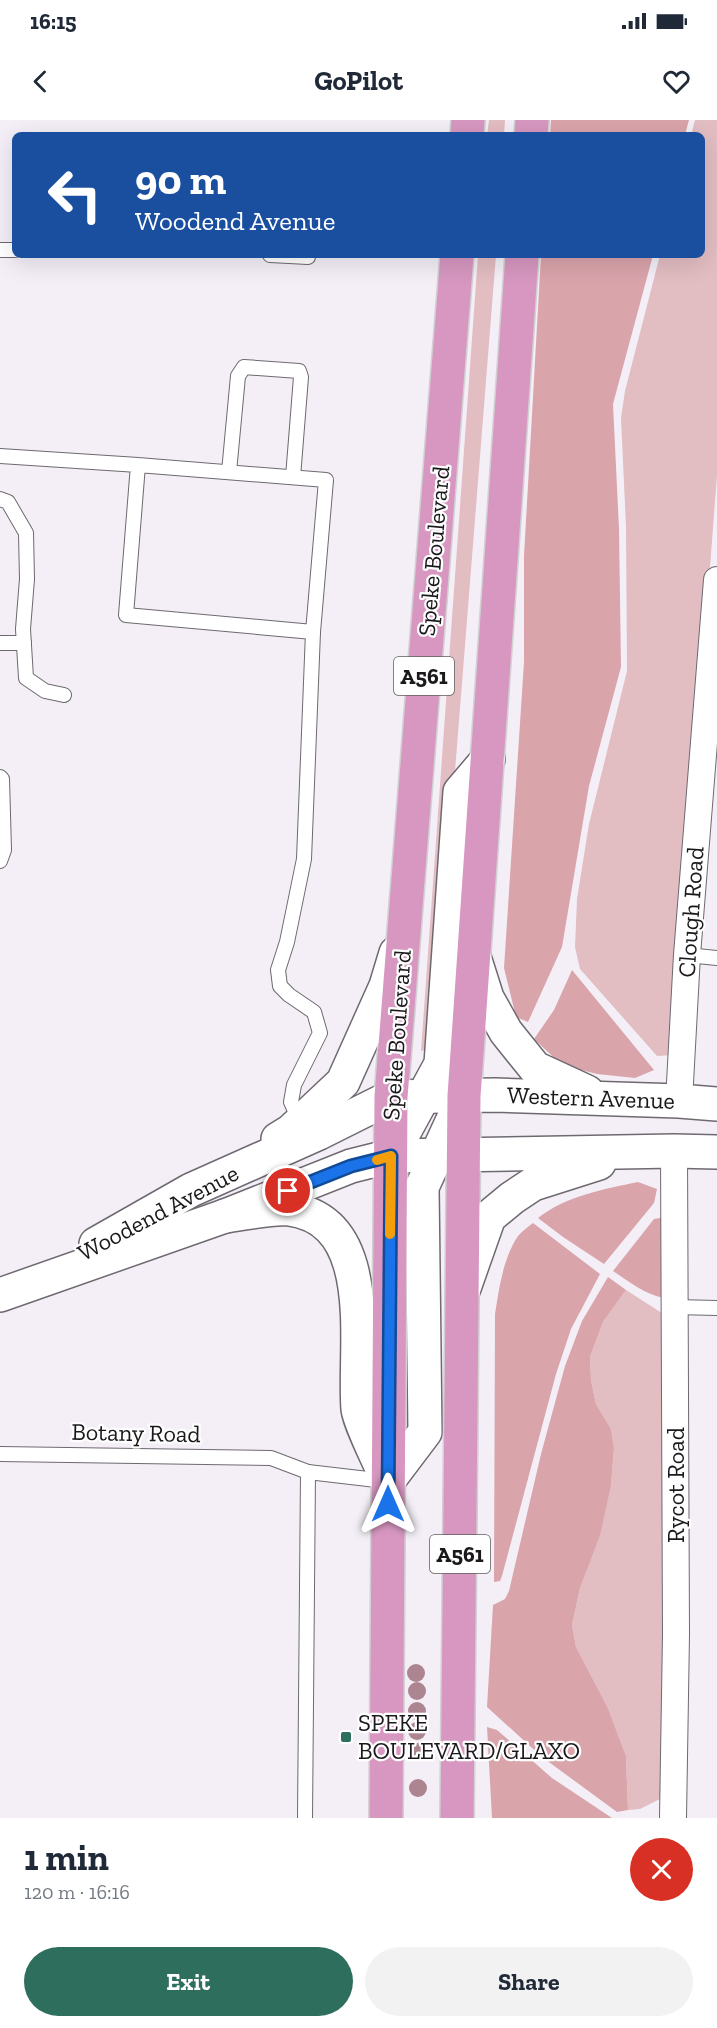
<!DOCTYPE html>
<html lang="en">
<head>
<meta charset="utf-8">
<style>
	body { margin:0; font-family:"Zilla Slab",serif; background:#f2f2f3; color:#1f2937; height:100vh; display:flex; flex-direction:column; font-size:22px; white-space:nowrap }
	* { box-sizing:border-box; margin:0 }
	p { font-size:20px; color:#747a83 }
	.icon { flex:none; width:33px; height:33px; fill:none; stroke:currentColor; stroke-width:2; stroke-linecap:round; stroke-linejoin:round }
	.map { position:relative; height:1698px; overflow:hidden }
	.side { display:flex; flex-direction:column; background:#fff; flex:1 }
	.side>* { flex:none }
	.banner { position:absolute; left:12px; top:12px; width:693px; height:126px; border-radius:9px; box-shadow:0 6px 24px #0002; background:#1a4fa0; color:#fff; overflow:hidden }
	.pin { position:absolute; display:grid; place-items:center; width:51px; height:51px; color:#fff; margin:-26px; border:3px solid #fff; border-radius:50%; box-shadow:0 2px 6px #0007 }
	.me { position:absolute; width:66px; margin:-33px; rotate:0deg; stroke-linejoin:round; filter:drop-shadow(0 0 4px #0008) }
	.turn { display:flex; align-items:center; gap:21px; height:126px; padding:0 24px; font-size:27px }
	.turn .icon { width:78px; height:78px; stroke-width:2.5 }
	.turn b { display:block; font-size:42px; line-height:51px }
	.round { display:grid; place-items:center; flex:none; width:63px; height:63px; border-radius:32px; background:#f2f2f3 }
	.summary { display:flex; align-items:center; justify-content:space-between; height:102px; padding:0 24px }
	h1 { font-size:36px; font-weight:700; line-height:45px }
	.primary-button { display:flex; gap:12px; margin-top:auto; padding:12px 24px }
	.primary-button a { flex:1; height:69px; border-radius:36px; background:#2e6e5d; color:#fff; font-size:24px; font-weight:700; line-height:69px; text-align:center }
	.primary-button a+a { background:#f2f2f3; color:#1f2937 }
	.status { display:flex; justify-content:space-between; align-items:center; height:42px; padding:0 30px; background:#fff; direction:ltr }
	.status svg { height:16px; fill:currentColor }
	header { display:flex; justify-content:space-between; align-items:center; height:78px; padding:0 24px; background:#fff; font-size:27px; font-weight:700 }
	.map>svg:first-child { display:block }
	.green { fill:#e2bdc2 }
	.forest { fill:#daa4ab }
	.lines { fill:none; stroke-linecap:round; stroke-linejoin:round }
	.service-casing { stroke:#6e6970; stroke-width:16 }
	.minor-casing { stroke:#6e6970; stroke-width:28 }
	.tertiary-casing { stroke:#6e6970; stroke-width:36 }
	.trunk-casing { stroke:#d1d1d1; stroke-width:36 }
	.service { stroke:#fff; stroke-width:14 }
	.minor { stroke:#fff; stroke-width:26 }
	.tertiary { stroke:#fff; stroke-width:33 }
	.trunk { stroke:#d797c0; stroke-width:33 }
	.tree { fill:#ac8590 }
	.route-casing { stroke:#114b97; stroke-width:15 }
	.route { stroke:#1a73e8; stroke-width:10 }
	.slow { stroke:#f59e0b; stroke-width:10 }
	.poi-dot { fill:#2e6e5d; stroke:#fefefe; stroke-width:2 }
	.labels { text-anchor:middle; stroke-width:4.5; stroke-linejoin:round; paint-order:stroke }
	.shield { fill:#fefefe; stroke:#5e5d5f; stroke-width:1.5 }
	.shield-label { font-size:22px; font-weight:bold; fill:#1a181b }
	.street-label { font-size:24px; fill:#1a181b; stroke:#fefefe }
	.poi-label { font-size:24px; fill:#1a181b; stroke:#fefefe; text-anchor:start }
</style>
</head>
<body>
<div class="status"><b>16:15</b><svg viewBox="0 0 49 12"><path d="M0 12V9h3v3zM5 12V6h3v6zM10 12V3h3v9zM15 12V0h3v12zM26 1h20v11H26zM47 4h2v5h-2z"/></svg></div>
<header><svg class="icon" aria-label="back" viewBox="0 0 24 24"><path d="M15 5l-7 7 7 7"/></svg>GoPilot<svg class="icon" aria-label="heart" viewBox="0 0 24 24"><path d="M12 20l-8-8c-3-5 5-10 8-4 3-6 11-1 8 4z"/></svg></header>
<div class="map">
<svg width="717" height="1698" viewBox="0 0 717 1698">
	<rect width="100%" height="100%" fill="#f4eff7"/>
	<!-- green -->
	<g class="green">
		<polygon points="489,0 505,0 504,15 487,15"/>
		<polygon points="695,0 717,0 717,355 673,935 657,936 580,849 575,827 577,779 589,704 627,551 626,407 621,298 625,271 660,135 702,135 702,15 691,15"/>
		<polygon points="478,135 496,135 433,928 421,931"/>
		<polygon points="626,1170 665,1195 664,1677 640,1689 628,1690 626,1636 608,1588 576,1527 572,1505 580,1468 599,1415 611,1366 614,1328 611,1309 596,1284 591,1260 590,1237 603,1202"/>
	</g>
	<!-- forest -->
	<g class="forest">
		<polygon points="551,0 689,0 685,15 550,15"/>
		<polygon points="541,135 653,135 613,284 619,409 621,547 589,666 562,827 528,902 516,897 504,848 524,542 524,436"/>
		<polygon points="572,850 654,950 635,958 597,954 562,945 534,919 554,890"/>
		<path d="M638 1062 657 1069 654 1083 604 1144 563 1117 538 1098C566 1076 604 1069 638 1062Z"/>
		<path d="M667 1097 665 1178C645 1175 630 1162 613 1151L654 1099Z"/>
		<path d="M533 1103 600 1154 571 1209 556 1254 502 1456 500 1461 494 1462 495 1194C499 1169 503 1138 518 1116 522 1111 528 1107 533 1103Z"/>
		<polygon points="608,1157 626,1170 603,1202 590,1237 591,1260 596,1284 611,1309 614,1328 611,1366 600,1415 580,1468 572,1505 576,1527 608,1588 626,1636 628,1690 617,1692 542,1637 487,1587 493,1485 505,1479 509,1471 541,1334 565,1246 582,1201"/>
		<polygon points="487,1607 497,1610 552,1658 612,1698 492,1698"/>
	</g>
	<g class="lines">
		<defs>
			<g id="service">
				<polyline points="0,130 15,130"/>
				<polyline points="270,135 308,137"/>
				<polyline points="0,336 138,345 326,360 313,512 126,495 138,345"/>
				<polyline points="229,352 238,256 244,247 299,251 301,257 293,357"/>
				<polyline points="0,379 8,382 26,413 27,459 23,509 26,558 45,571 64,575"/>
				<polyline points="0,523 24,523"/>
				<polyline points="0,657 2,659 4,730 0,741"/>
				<polyline points="687,835 717,838"/>
				<polyline points="300,1002 291,982 294,965 320,913 314,892 289,875 280,866 278,850 287,822 304,739 313,512"/>
				<polyline points="675,1187 717,1188"/>
				<polyline points="0,1334 271,1338 308,1352 385,1361"/>
				<polyline points="305,1698 308,1352"/>
			</g>
			<g id="minor">
				<polyline points="679,981 687,835 717,460"/>
				<polyline points="673,1698 676,1514 674,1031"/>
			</g>
			<g id="tertiary">
				<polyline points="474,837 487,878 506,912 535,948 587,972"/>
				<polyline points="278,1019 291,1011 343,962 386,866 396,833"/>
				<polyline points="391,1036 441,944 460,672 488,639"/>
				<path d="M225 1096C242 1094 273 1087 289 1089 379 1101 353 1226 358 1289 360 1304 381 1345 388 1361L425 1312 422 1067 464 976"/>
				<polyline points="96,1124 191,1070 319,1013 391,977 495,975 679,981 717,984"/>
				<polyline points="464,1168 489,1097 512,1078 533,1064 599,1043"/>
				<polyline points="0,1175 225,1096 351,1046 391,1036 674,1031 717,1032"/>
			</g>
			<g id="trunk">
				<polyline points="467,15 468,0"/>
				<polyline points="531,15 532,0"/>
				<polyline points="386,1698 391,977 457,135"/>
				<polyline points="457,1698 464,976 522,135"/>
			</g>
		</defs>
		<!-- service casing -->
		<use href="#service" class="service-casing"/>
		<!-- minor casing -->
		<use href="#minor" class="minor-casing"/>
		<!-- tertiary casing -->
		<use href="#tertiary" class="tertiary-casing"/>
		<!-- trunk casing -->
		<use href="#trunk" class="trunk-casing"/>
		<!-- service -->
		<use href="#service" class="service"/>
		<!-- minor -->
		<use href="#minor" class="minor"/>
		<!-- tertiary -->
		<use href="#tertiary" class="tertiary"/>
		<!-- trunk -->
		<use href="#trunk" class="trunk"/>
	</g>
	<!-- trees -->
	<g class="tree">
		<circle cx="416" cy="1553" r="9"/>
		<circle cx="417" cy="1571" r="9"/>
		<circle cx="417" cy="1591" r="9"/>
		<circle cx="417" cy="1611" r="9"/>
		<circle cx="418" cy="1632" r="9"/>
		<circle cx="418" cy="1668" r="9"/>
	</g>
	<g class="lines">
		<defs>
			<polyline id="route" points="288,1071 351,1046 391,1036 388,1384"/>
		</defs>
		<!-- route casing -->
		<use href="#route" class="route-casing"/>
		<!-- route -->
		<use href="#route" class="route"/>
		<!-- slow -->
		<polyline class="slow" points="377,1040 391,1036 390,1114"/>
	</g>
	<!-- markers -->
	<rect class="poi-dot" x="340" y="1611" width="12" height="12" rx="3"/>
	<g class="labels">
		<!-- shield labels -->
		<g class="shield">
			<rect x="394" y="537" width="60" height="38" rx="4.5"/>
			<rect x="430" y="1415" width="60" height="38" rx="4.5"/>
		</g>
		<g class="shield-label">
			<text x="424" y="564">A561</text>
			<text x="460" y="1442">A561</text>
		</g>
		<!-- street labels -->
		<g class="street-label">
			<text transform="translate(434 431) rotate(-85)" y="8">Speke Boulevard</text>
			<text transform="translate(691 792) rotate(-86)" y="8">Clough Road</text>
			<text transform="translate(397 915) rotate(-86)" y="8">Speke Boulevard</text>
			<text transform="translate(591 978) rotate(2)" y="8">Western Avenue</text>
			<text transform="translate(158 1093) rotate(-28)" y="8">Woodend Avenue</text>
			<text transform="translate(136 1313) rotate(1)" y="8">Botany Road</text>
			<text transform="translate(676 1365) rotate(-90)" y="8">Rycot Road</text>
		</g>
		<!-- poi labels -->
		<g class="poi-label">
			<text x="358" y="1611">SPEKE<tspan x="358" dy="28">BOULEVARD/GLAXO</tspan></text>
		</g>
	</g>
</svg>
<div class="pin" style="left:288px;top:1071px;background:#d93025"><svg class="icon" aria-label="arrive" viewBox="0 0 24 24"><path d="M6 21V4h12l-3 4 3 4H6"/></svg></div>
<svg class="me" style="left:388px;top:1384px" viewBox="-20 -20 40 40"><path d="M0-17L14 15 0 8-14 15z" fill="#1a73e8" stroke="#fff" stroke-width="4"/></svg>
<div class="banner">
<div class="turn"><svg class="icon" aria-label="left" viewBox="0 0 24 24"><path d="M17 20v-9H6M10 6l-5 5 5 5"/></svg><div><b>90 m</b>Woodend Avenue</div></div>
</div>
</div>
<section class="side">
<div class="summary"><div><h1>1 min</h1><p>120 m · 16:16</p></div><a class="round" style="background:#d93025;color:#fff"><svg class="icon" aria-label="close" viewBox="0 0 24 24"><path d="M6 6l12 12M18 6L6 18"/></svg></a></div>
<div class="primary-button"><a>Exit</a><a>Share</a></div>
</section>
</body>
</html>
